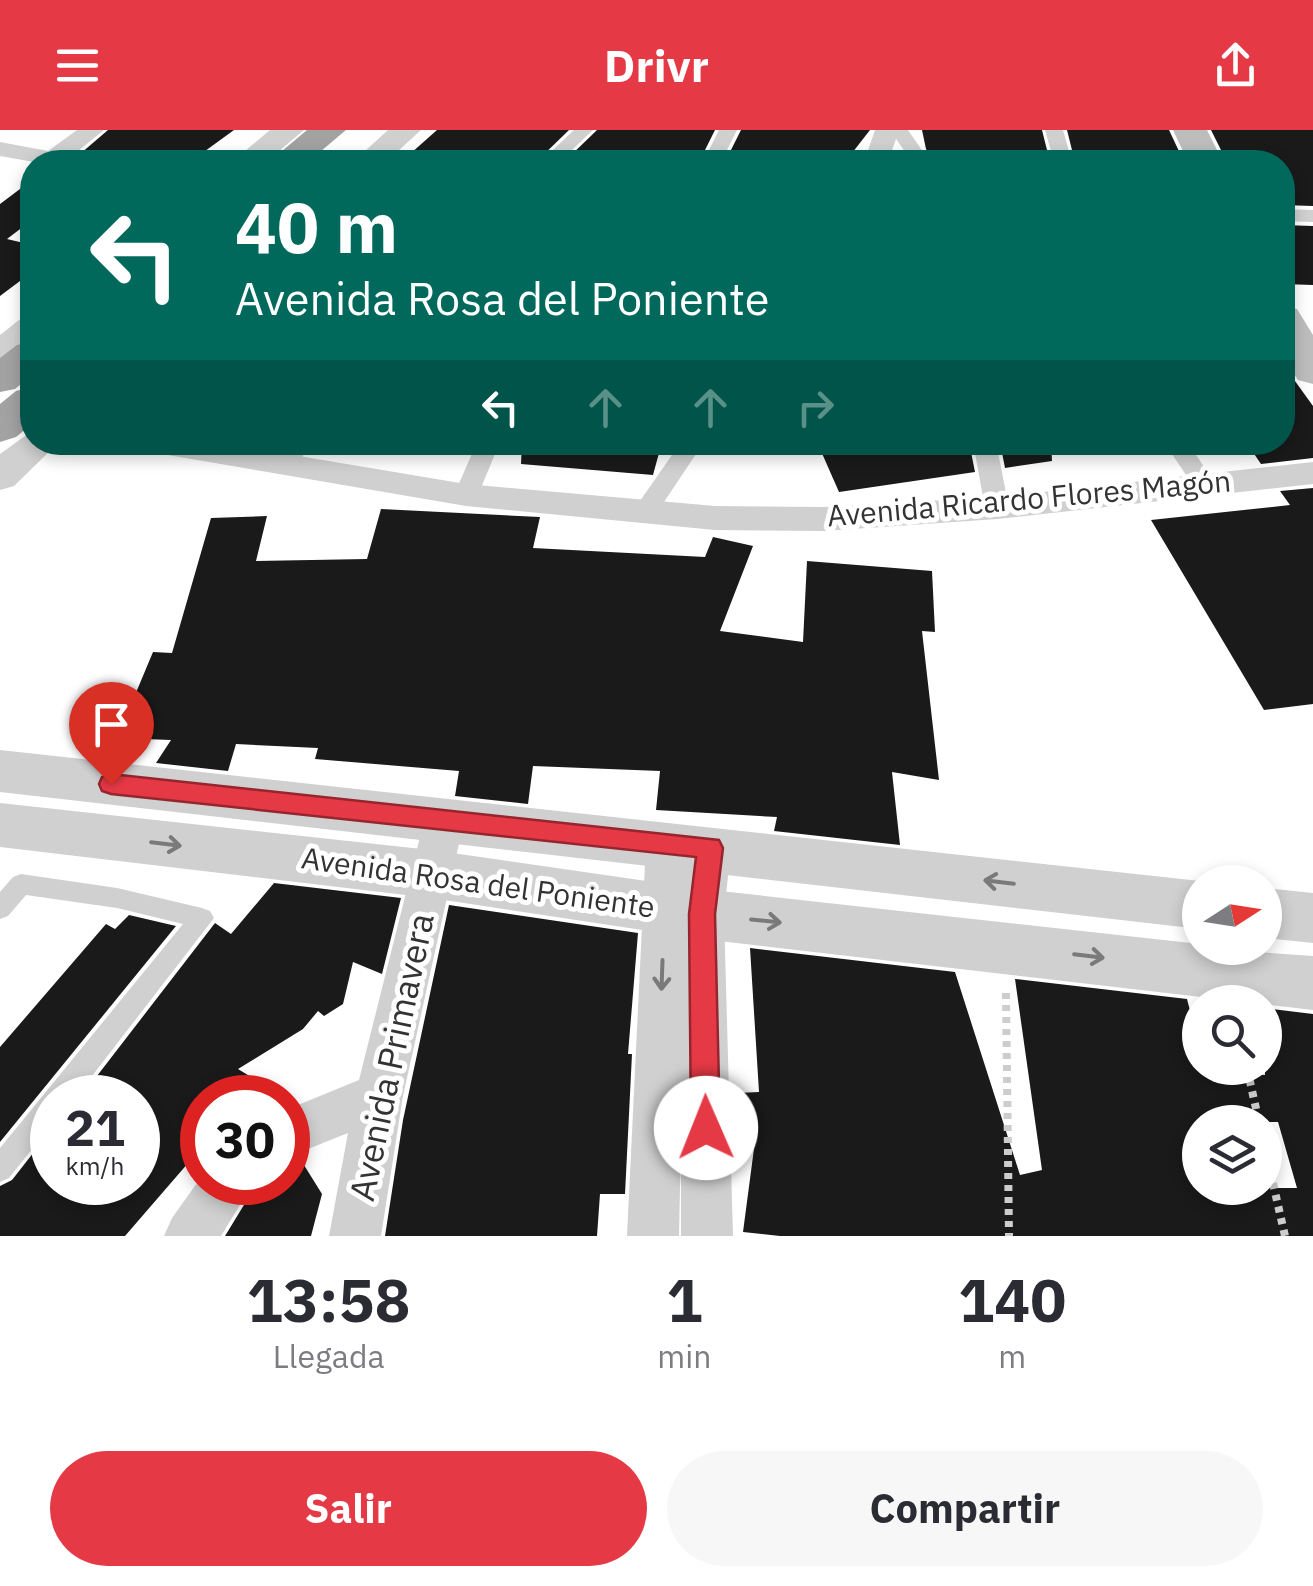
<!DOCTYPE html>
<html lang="es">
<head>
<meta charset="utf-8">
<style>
	body { margin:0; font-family:"IBM Plex Sans",sans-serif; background:#f7f7f7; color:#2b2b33; height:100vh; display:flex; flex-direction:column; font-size:38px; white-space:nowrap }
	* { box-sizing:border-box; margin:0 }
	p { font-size:32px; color:#7c7c81 }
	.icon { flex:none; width:55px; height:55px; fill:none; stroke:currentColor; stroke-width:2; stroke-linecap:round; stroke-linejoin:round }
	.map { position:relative; height:1106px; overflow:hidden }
	.panel { display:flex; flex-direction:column; background:#fff; flex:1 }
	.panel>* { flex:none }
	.banner { position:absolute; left:20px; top:20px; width:1275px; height:305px; border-radius:40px; box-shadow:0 5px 15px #0003; background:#00695c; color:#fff; overflow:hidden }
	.needle { width:65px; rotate:78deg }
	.controls { position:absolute; left:1182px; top:735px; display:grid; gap:20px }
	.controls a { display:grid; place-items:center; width:100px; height:100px; border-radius:50%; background:#fff; box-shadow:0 5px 15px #0003; font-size:50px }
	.speed { position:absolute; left:30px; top:945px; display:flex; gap:20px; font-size:50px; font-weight:700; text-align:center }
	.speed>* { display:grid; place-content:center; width:130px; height:130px; border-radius:50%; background:#fff; box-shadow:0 5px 15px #0003; line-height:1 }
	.speed small { font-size:25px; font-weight:400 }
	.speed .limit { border:15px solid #d22; background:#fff; color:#111 }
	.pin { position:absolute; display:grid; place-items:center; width:85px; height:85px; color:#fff; margin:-102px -42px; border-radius:50% 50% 50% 0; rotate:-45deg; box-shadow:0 0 10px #0007 }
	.pin .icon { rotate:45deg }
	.me { position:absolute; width:110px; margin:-55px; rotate:359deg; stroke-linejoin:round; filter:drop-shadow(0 0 8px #0008) }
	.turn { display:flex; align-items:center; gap:35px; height:210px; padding:0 50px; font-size:45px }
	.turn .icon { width:130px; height:130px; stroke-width:2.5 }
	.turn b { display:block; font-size:70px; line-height:85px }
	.lanes { display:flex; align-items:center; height:95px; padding:0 50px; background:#0003; justify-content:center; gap:50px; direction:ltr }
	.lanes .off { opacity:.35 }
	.eta { display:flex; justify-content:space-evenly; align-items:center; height:170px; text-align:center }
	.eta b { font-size:60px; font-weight:700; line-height:70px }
	.primary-button { display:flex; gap:20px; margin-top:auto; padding:20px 50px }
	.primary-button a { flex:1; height:115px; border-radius:60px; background:#e63946; color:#fff; font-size:40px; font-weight:700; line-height:115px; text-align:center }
	.primary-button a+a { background:#f7f7f7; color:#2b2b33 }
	header { display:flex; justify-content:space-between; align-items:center; height:130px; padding:0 50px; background:#e63946; color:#fff; font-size:45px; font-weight:700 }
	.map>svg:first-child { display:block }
	.building { fill:#1a1a1a; fill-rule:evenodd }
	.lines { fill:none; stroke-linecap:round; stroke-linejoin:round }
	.path { stroke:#cdcdcd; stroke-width:8; stroke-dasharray:6 6; stroke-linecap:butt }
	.service { fill:#d0d0d0; fill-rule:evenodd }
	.pedestrian { fill:#d0d0d0; fill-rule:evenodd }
	.minor { fill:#d0d0d0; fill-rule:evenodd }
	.tertiary { fill:#d0d0d0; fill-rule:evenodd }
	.secondary { fill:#bdbdbd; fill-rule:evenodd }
	.trunk { fill:#a2a2a2; fill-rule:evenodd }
	.oneway { stroke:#7a7a7a }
	.route { fill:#e63946; stroke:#96252e; stroke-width:2.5 }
	.labels { text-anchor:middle; stroke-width:10; stroke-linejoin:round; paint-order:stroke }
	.street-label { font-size:30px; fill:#333; stroke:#fff }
	.near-street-label { font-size:35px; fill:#333; stroke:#fff }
</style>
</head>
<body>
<header><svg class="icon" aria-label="menu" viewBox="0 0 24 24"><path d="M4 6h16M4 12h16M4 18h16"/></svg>Drivr<svg class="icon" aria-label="share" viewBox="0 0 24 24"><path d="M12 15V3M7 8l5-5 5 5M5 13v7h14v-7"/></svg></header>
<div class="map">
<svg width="1313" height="1106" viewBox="0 0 1313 1106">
	<rect width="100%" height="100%" fill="#fff"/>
	<!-- building -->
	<g class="building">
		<polygon points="108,0 234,0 190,32 110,32 80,24"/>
		<polygon points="437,0 569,0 536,32 401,32"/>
		<polygon points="597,0 715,0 699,32 564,32"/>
		<polygon points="741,0 870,0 845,32 725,32"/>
		<polygon points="922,0 1042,0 1050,32 934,32 926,19"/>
		<polygon points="1067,0 1169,0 1184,32 1075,32"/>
		<polygon points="1211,0 1313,0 1313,76 1282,75 1282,32 1227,32"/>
		<polygon points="32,50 32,90 7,109 32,115 32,142 0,166 0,74"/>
		<polygon points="1282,95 1313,96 1313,155 1282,154"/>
		<polygon points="1282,233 1313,276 1313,328 1261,334 1246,312 1282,312"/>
		<polygon points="522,312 662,312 653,345 521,334"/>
		<polygon points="817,312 969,312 975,342 839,362"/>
		<polygon points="1000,312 1051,312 1052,331 1005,338"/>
		<polygon points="1313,358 1313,574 1264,580 1151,390 1290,375 1280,361"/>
		<polygon points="381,379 540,387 533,418 705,427 713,407 753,416 720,501 803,512 807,431 932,441 935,502 922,501 939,650 892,642 900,715 774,701 777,687 656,680 660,641 533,636 528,674 455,666 459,641 315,629 318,618 236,614 228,641 156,633 171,610 117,608 153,522 172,523 211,388 267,386 256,431 367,429"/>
		<polygon points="274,753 401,768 382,844 353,832 343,874 324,886 318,881 303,899 238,939 286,968 202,968 202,1017 125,1106 0,1106 0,1056 12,1050 52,999 52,1052 138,1052 138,968 80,968 215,793 231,804"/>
		<polygon points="449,775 638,803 628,924 632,924 625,1064 600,1064 597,1106 385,1106 403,990"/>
		<polygon points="129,785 176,796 0,1012 0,917 106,794 115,799"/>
		<path d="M750 818 955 842 1020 1045 1042 1040 1015 849 1187 869 1200 919V938L1206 942 1265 945V878L1313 884V1106H780L743 1102 755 1011 739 1013 737 963 759 962ZM1200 992H1278L1297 1058H1200Z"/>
		<polygon points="299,1027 322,1064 311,1106 225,1106 258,1052 288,1052 288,1030"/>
	</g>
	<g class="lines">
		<!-- path -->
		<g class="path">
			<polyline points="1006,863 1009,1106"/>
			<polyline points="1247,938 1259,992"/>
			<polyline points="1265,1018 1285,1106"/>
		</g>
		<!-- service -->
		<polygon class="service" points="21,744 117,758 202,778 210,781 214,788 75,968 52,968 52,994 9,1048 0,1052 0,1018 183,794 117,778 26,765 8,786 0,789 0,762 13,747"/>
		<!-- pedestrian -->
		<g class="pedestrian">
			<polygon points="574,0 593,0 559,32 540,32"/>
			<polygon points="719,0 737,0 721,32 703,32"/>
			<polygon points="890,0 908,0 930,32 912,32"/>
			<polygon points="1045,0 1063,0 1072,32 1054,32"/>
			<polygon points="1282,79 1313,80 1313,92 1282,91"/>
			<polygon points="287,312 310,312 296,339 288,342 276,334"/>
			<polygon points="477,312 500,312 478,365 466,373 454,365"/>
			<polygon points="681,312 704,312 654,387 636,387 633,381"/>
			<polygon points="973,312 996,312 1009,378 1006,384 988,384 985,378"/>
			<polygon points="1164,312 1187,312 1216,354 1212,360 1196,360"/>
		</g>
		<!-- minor -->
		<g class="minor">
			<polygon points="77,0 104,0 73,25 82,32 34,32 0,26 0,12 48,21"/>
			<polygon points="875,0 899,0 888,32 864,32"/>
			<polygon points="135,312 215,312 466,354 715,376 824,377 997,367 1313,332 1313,354 997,389 824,401 715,400 466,376 150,322 139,319"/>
			<polygon points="444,674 458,679 464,691 403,966 381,1106 329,1106 348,1003 288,1027 288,979 359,950 424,691 430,679"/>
			<polygon points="667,695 682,700 688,713 687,731 695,705 710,700 725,705 731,718 724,784 733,1106 681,1106 681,1010 679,1106 627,1106 646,713 652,700"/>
			<polygon points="202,1046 202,1052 254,1052 221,1106 164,1106 172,1088"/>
		</g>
		<!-- tertiary -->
		<g class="tertiary">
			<polygon points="270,0 304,0 266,32 232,32"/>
			<polygon points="388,0 421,0 386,32 353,32"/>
			<polygon points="32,187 32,215 13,231 0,234 0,205 19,190"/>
			<polygon points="32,301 32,312 59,312 14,356 0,360 0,324"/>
			<polygon points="0,620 1200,751 1205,752 1200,752 1200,799 0,662"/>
			<polygon points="0,673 431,720 702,759 1200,814 1200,818 1313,826 1313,880 702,809 431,768 0,717"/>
			<polygon points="1265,758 1313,763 1313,813 1265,808"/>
		</g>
		<!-- secondary -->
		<g class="secondary">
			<polygon points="1173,0 1207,0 1223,32 1188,32"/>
			<polygon points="1282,176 1297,179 1313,205 1313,254 1298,250 1282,225"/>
		</g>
		<!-- trunk -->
		<g class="trunk">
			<polygon points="307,0 346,0 308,32 269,32"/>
			<polygon points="32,211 32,245 15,259 0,262 0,228 17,215"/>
			<polygon points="32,257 32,294 16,307 0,312 0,274 16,261"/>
		</g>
	</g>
	<!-- one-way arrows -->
	<defs><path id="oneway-shaft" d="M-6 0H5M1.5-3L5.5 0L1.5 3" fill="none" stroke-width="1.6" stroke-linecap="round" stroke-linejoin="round" transform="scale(2.5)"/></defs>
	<g class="oneway">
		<use href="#oneway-shaft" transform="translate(166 714) rotate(7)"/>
		<use href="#oneway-shaft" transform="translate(999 752) rotate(-173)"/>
		<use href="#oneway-shaft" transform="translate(766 791) rotate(6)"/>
		<use href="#oneway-shaft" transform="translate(1089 826) rotate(7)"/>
		<use href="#oneway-shaft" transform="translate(662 845) rotate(92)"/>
	</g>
	<!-- route -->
	<polygon class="route" points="111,644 719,710 723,718 715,784 720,998 716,1009 706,1013 695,1009 691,998 689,784 696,727 111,664 102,661 99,654 102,647"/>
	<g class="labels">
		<!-- street labels -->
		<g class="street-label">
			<text transform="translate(1029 369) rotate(-5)" y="10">Avenida Ricardo Flores Magón</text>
			<text transform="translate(478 753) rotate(8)" y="10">Avenida Rosa del Poniente</text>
		</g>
		<!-- near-street labels -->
		<g class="near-street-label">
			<text transform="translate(392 927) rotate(-78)" y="12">Avenida Primavera</text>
		</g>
	</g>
</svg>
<div class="controls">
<a><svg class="needle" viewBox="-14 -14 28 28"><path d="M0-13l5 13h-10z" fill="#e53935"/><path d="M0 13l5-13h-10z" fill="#7c7c81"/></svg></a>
<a><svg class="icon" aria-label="search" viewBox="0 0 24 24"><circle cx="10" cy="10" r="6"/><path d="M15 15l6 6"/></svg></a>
<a><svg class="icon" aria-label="layers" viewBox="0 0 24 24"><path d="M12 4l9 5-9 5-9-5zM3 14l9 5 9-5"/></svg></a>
</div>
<div class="speed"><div>21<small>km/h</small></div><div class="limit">30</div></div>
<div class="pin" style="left:111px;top:654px;background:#d93025"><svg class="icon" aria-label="arrive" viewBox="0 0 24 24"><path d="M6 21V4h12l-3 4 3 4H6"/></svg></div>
<svg class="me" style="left:706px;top:998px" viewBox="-20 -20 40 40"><circle r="19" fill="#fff"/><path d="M0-13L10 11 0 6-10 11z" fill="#e63946"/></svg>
<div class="banner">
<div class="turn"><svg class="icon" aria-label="left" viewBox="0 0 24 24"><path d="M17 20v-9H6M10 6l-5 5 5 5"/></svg><div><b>40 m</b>Avenida Rosa del Poniente</div></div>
<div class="lanes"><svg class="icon" aria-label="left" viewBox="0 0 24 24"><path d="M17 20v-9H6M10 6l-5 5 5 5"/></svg><svg class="icon off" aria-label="ahead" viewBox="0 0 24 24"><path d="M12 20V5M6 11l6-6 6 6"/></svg><svg class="icon off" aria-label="ahead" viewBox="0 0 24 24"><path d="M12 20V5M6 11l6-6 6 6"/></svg><svg class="icon off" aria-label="right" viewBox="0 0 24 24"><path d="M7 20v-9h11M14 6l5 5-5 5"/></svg></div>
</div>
</div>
<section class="panel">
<div class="eta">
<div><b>13:58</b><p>Llegada</p></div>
<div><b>1</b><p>min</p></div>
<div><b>140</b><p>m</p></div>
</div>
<div class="primary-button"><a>Salir</a><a>Compartir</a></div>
</section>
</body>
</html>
